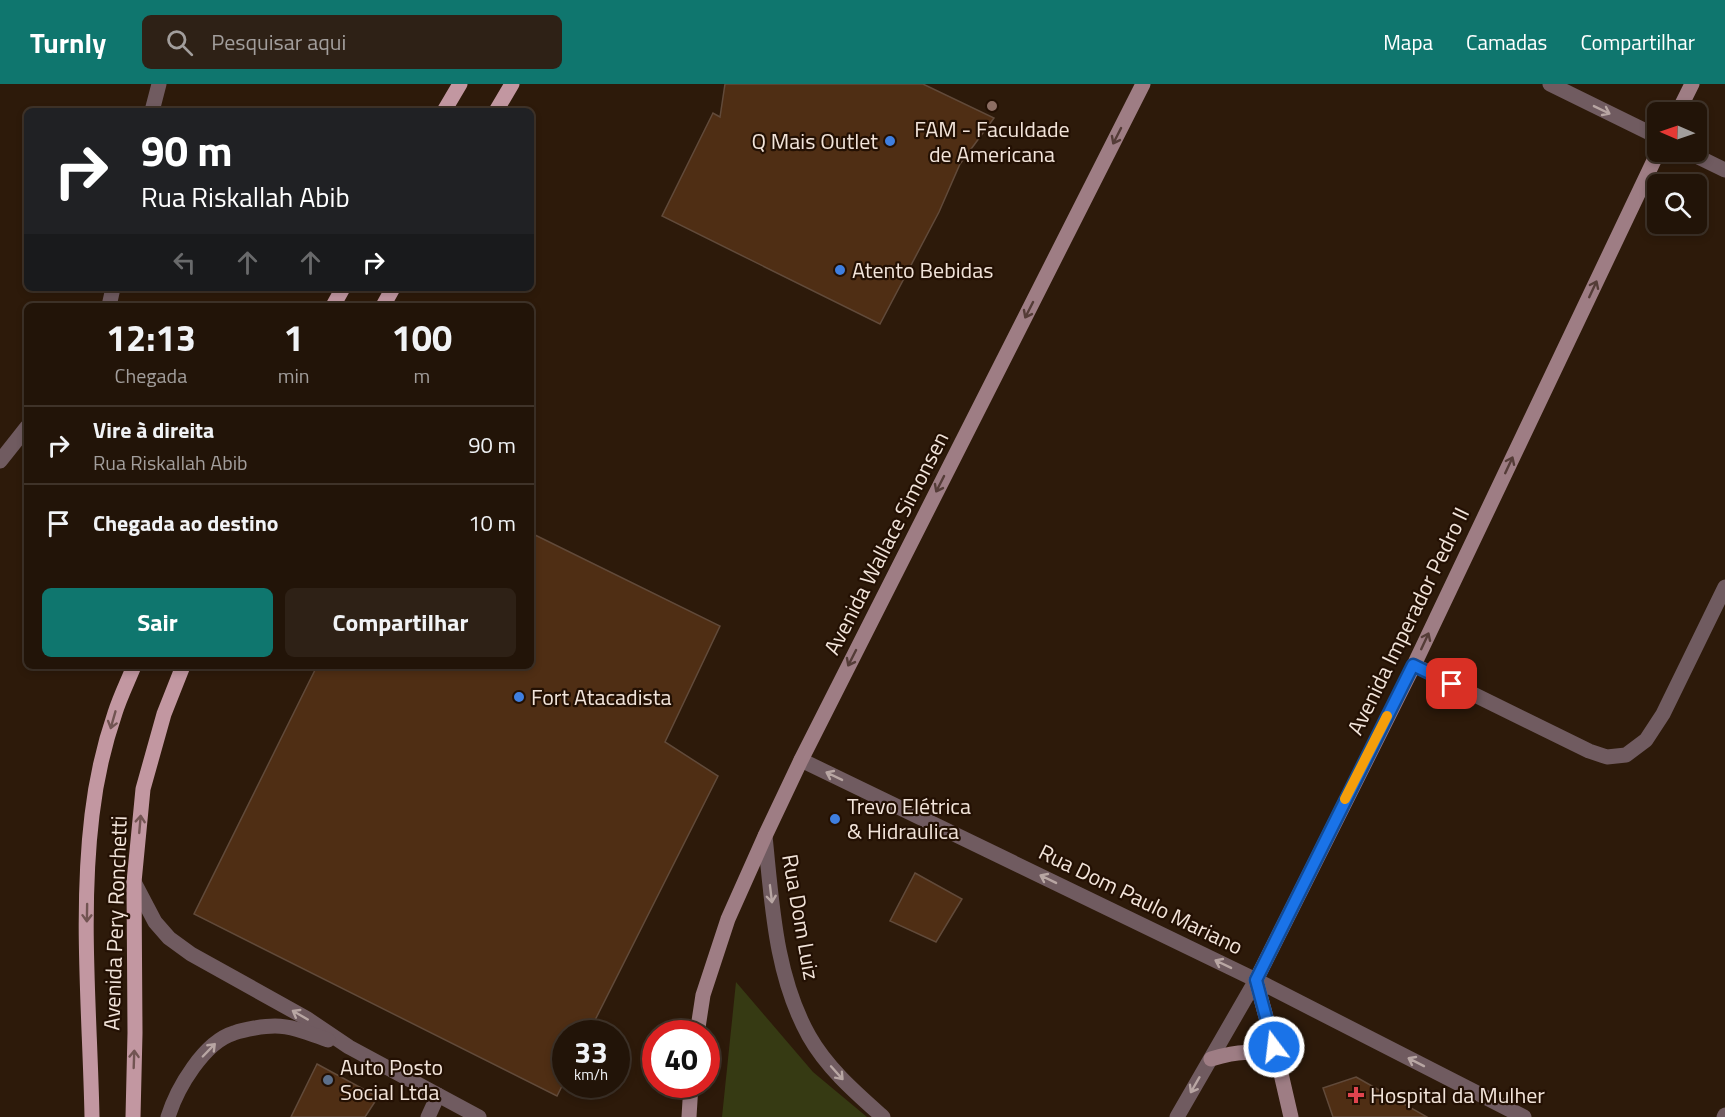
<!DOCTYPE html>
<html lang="pt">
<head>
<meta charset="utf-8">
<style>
	body { margin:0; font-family:"Titillium Web",sans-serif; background:#2e2116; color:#f1f3f6; height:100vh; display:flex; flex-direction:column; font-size:22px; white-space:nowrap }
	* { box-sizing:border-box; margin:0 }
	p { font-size:20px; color:#a29e9c }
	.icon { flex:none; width:33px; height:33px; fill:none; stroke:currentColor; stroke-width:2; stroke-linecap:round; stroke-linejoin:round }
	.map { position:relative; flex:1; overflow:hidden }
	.sheet { position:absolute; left:24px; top:219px; width:510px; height:366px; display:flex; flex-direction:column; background:#221408; border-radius:9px; box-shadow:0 3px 9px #0003,0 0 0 2px #3f3329 }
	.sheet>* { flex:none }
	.banner { position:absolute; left:24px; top:24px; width:510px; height:183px; border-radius:9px; box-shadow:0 3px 9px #0003,0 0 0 2px #3f3329; background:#202124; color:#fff; overflow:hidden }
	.needle { width:39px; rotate:272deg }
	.buttons { position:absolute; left:1647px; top:18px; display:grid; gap:12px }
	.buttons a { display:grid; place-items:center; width:60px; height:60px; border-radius:9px; background:#221408; box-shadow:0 3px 9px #0003,0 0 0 2px #3f3329; font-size:30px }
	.speed { position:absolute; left:552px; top:936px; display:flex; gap:12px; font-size:30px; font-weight:700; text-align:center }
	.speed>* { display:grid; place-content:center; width:78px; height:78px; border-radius:50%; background:#221408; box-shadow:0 3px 9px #0003,0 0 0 2px #3f3329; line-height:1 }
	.speed small { font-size:15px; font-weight:400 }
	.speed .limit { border:9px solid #d22; background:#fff; color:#111 }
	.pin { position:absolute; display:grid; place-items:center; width:51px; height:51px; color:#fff; margin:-26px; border-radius:12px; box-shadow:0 3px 9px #0006 }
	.me { position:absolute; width:66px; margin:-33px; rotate:345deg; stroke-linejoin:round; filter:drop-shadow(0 0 4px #0008) }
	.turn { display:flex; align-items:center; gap:21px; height:126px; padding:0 18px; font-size:27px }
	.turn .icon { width:78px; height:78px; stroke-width:2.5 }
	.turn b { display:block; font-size:42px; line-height:51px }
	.lanes { display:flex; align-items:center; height:57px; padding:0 18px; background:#0003; justify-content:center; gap:30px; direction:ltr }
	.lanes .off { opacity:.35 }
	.eta { display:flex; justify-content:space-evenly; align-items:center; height:102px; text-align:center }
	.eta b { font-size:36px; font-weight:700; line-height:42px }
	.cta { display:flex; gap:12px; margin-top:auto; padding:12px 18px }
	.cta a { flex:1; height:69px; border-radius:9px; background:#0f766e; color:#fff; font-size:24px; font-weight:700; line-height:69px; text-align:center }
	.cta a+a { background:#2e2116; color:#f1f3f6 }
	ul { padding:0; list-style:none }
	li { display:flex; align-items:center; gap:18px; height:78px; padding:0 18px; border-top:2px solid #3f3329 }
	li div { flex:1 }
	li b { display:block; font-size:22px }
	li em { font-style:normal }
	header { display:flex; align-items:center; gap:36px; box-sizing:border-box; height:84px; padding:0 30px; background:#0f766e; color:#fff }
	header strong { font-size:28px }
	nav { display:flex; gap:33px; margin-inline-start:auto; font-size:21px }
	.search { width:420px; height:54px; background:#2e2116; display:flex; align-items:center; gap:15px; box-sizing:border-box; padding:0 21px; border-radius:9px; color:#a29e9c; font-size:22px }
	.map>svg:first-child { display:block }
	.green { fill:#363a13 }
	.building { fill:#4f2e14; stroke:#614a3a; stroke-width:1.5 }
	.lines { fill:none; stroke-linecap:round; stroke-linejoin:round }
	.lane { stroke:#705b60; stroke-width:15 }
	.street { stroke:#705b60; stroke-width:15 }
	.secondary { stroke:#9e7d84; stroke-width:15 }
	.primary { stroke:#c297a1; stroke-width:15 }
	.oneway { stroke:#b8a6a3 }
	.oneway2 { stroke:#543c37 }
	.oneway3 { stroke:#725452 }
	.route-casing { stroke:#114b97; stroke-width:15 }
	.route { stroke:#1a73e8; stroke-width:10 }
	.slow { stroke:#f59e0b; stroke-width:10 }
	.education-dot { fill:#8d6e63; stroke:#231003; stroke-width:2 }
	.shop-dot { fill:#3f7fe0; stroke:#231003; stroke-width:2 }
	.service-dot { fill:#5c6f8a; stroke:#231003; stroke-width:2 }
	.health-dot { fill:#e0444e; stroke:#231003; stroke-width:2 }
	.labels { text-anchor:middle; stroke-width:4.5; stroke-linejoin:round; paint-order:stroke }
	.poi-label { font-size:22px; fill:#f2e4da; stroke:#231003; text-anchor:start }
	.street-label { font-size:22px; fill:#f2e4da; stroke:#231003 }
</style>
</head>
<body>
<header>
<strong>Turnly</strong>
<div class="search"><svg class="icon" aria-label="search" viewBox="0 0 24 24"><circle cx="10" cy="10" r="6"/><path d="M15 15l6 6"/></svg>Pesquisar aqui</div>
<nav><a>Mapa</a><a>Camadas</a><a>Compartilhar</a></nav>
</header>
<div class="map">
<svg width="1725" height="1033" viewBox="0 0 1725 1033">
	<rect width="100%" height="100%" fill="#2d1a0a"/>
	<!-- green -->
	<polygon class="green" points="736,898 813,988 867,1033 722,1033"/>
	<!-- building -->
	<g class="building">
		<polygon points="725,0 923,0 994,34 960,80 939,128 880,240 662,132 713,29 720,33"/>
		<polygon points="531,449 720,542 665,658 718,692 588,950 566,950 566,994 557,1012 194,830 317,582 531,582"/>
		<polygon points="915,789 962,815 936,858 890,837"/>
		<polygon points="317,980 378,1013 365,1033 291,1033"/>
		<polygon points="1356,993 1427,1033 1333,1033 1323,1004"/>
	</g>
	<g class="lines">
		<!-- lane -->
		<polyline class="lane" points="428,1033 438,1011"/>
		<!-- street -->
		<g class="street">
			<polyline points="1550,0 1658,53"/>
			<polyline points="152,27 159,0"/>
			<polyline points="1688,68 1725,86"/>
			<polyline points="109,222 113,204"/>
			<polyline points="0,377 27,343"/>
			<polyline points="1414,581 1589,667 1607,673 1626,671 1646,656 1663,630 1725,503"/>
			<polyline points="801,676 1256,896 1524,1033"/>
			<path d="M765 752C772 819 775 891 809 952 827 984 856 1009 883 1033"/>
			<polyline points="134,798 155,838 169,854 191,870 306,934 349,963 479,1033"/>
			<path d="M168 1033C177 1004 204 958 234 949 245 945 264 942 275 942 293 942 311 950 328 956"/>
			<polyline points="1177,1033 1256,896"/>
			<polyline points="1724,1033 1725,1031"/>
		</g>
		<!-- secondary -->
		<g class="secondary">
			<polyline points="1678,28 1692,0"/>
			<polyline points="697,950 703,911 728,835 765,752 801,676 1143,0"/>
			<path d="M1211 975C1239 967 1253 964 1279 981"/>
			<polyline points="689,1033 691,1000"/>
			<polyline points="1291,1033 1279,981 1256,896 1414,581 1658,68"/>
		</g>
		<!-- primary -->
		<g class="primary">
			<polyline points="444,27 460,0"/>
			<polyline points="496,27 512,0"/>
			<polyline points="333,222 343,204"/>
			<polyline points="383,222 393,204"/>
			<path d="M92 1033C90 933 80 831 92 731 96 697 104 661 115 629 120 613 128 597 134 582"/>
			<polyline points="133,1033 135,949 134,798 143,705 164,630 183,582"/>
		</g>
	</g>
	<!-- one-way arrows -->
	<defs><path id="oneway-shaft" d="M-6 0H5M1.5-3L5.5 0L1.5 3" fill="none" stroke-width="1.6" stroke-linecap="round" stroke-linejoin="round" transform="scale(1.5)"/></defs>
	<g class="oneway">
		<use href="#oneway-shaft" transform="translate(1602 26) rotate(26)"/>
		<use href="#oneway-shaft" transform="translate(834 692) rotate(-154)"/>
		<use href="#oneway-shaft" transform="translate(1048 795) rotate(-154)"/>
		<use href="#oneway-shaft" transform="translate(771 810) rotate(83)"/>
		<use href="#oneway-shaft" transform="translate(1223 880) rotate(-154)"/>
		<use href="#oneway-shaft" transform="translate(300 931) rotate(-150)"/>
		<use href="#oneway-shaft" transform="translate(209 966) rotate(-46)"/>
		<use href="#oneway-shaft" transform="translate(1416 978) rotate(-153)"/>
		<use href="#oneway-shaft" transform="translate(837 989) rotate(48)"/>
		<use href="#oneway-shaft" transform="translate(1195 1001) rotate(120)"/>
	</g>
	<g class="oneway2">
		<use href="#oneway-shaft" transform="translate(1117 52) rotate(117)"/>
		<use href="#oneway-shaft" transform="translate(1593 205) rotate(-65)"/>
		<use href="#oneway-shaft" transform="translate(1029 226) rotate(117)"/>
		<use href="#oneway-shaft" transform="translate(1509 381) rotate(-65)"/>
		<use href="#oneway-shaft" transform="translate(940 400) rotate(117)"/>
		<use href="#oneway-shaft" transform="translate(1425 557) rotate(-65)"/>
		<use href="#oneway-shaft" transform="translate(852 574) rotate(117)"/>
	</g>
	<g class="oneway3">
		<use href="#oneway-shaft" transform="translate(113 636) rotate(106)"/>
		<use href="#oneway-shaft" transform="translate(140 740) rotate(-85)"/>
		<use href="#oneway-shaft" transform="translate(87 829) rotate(91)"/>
		<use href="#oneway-shaft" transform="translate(134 975) rotate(-88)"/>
	</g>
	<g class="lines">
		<defs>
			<polyline id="route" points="1274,963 1256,896 1413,581 1452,600"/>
		</defs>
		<!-- route casing -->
		<use href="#route" class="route-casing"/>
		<!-- route -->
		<use href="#route" class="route"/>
		<!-- slow -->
		<polyline class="slow" points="1345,715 1387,632"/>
	</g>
	<!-- markers -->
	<circle class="education-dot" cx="992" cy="22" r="6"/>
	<g class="shop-dot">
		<circle cx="890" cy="57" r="6"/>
		<circle cx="840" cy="186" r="6"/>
		<circle cx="519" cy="613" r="6"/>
		<circle cx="835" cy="735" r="6"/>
	</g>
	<circle class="service-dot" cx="328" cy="996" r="6"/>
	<path class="health-dot" d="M1353 1002h6v6h6v6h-6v6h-6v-6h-6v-6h6z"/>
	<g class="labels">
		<!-- poi labels -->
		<g class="poi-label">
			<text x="992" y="53" text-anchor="middle">FAM - Faculdade<tspan x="992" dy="25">de Americana</tspan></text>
			<text x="878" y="65" text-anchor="end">Q Mais Outlet</text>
			<text x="852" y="194">Atento Bebidas</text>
			<text x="531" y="621">Fort Atacadista</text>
			<text x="847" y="730">Trevo Elétrica<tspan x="847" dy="25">&amp; Hidraulica</tspan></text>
			<text x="340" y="991">Auto Posto<tspan x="340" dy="25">Social Ltda</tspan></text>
			<text x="1370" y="1019">Hospital da Mulher</text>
		</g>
		<!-- street labels -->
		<g class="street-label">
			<text transform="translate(886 459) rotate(-63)" y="8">Avenida Wallace Simonsen</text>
			<text transform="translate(1408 537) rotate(-64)" y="8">Avenida Imperador Pedro II</text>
			<text transform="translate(1141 815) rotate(26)" y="8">Rua Dom Paulo Mariano</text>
			<text transform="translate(801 833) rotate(80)" y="8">Rua Dom Luiz</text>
			<text transform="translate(115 839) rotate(-88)" y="8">Avenida Pery Ronchetti</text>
		</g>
	</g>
</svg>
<div class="buttons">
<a><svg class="needle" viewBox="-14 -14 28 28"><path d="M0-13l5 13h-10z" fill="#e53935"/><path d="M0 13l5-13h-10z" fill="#a29e9c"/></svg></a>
<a><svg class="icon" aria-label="search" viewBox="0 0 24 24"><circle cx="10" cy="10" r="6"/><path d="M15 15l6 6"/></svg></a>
</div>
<div class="speed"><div>33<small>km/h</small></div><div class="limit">40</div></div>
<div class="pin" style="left:1452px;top:600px;background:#d93025"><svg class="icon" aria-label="arrive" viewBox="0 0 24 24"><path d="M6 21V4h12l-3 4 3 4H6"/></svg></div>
<svg class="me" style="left:1274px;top:963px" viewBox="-20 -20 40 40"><circle r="17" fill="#1a73e8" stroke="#fff" stroke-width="3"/><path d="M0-11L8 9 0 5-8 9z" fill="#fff"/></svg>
<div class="banner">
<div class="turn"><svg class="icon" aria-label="right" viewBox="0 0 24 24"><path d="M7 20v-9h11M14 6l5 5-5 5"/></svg><div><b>90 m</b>Rua Riskallah Abib</div></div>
<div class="lanes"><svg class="icon off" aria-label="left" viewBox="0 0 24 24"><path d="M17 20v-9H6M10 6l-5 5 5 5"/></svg><svg class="icon off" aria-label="ahead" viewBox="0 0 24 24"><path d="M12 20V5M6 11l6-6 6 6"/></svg><svg class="icon off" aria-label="ahead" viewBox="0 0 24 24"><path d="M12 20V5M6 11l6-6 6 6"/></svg><svg class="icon" aria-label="right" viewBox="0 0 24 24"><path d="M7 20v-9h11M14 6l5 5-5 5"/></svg></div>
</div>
<section class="sheet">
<div class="eta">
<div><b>12:13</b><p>Chegada</p></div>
<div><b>1</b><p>min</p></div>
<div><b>100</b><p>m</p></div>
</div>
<ul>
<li><svg class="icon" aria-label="right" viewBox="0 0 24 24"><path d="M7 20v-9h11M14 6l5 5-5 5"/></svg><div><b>Vire à direita</b><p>Rua Riskallah Abib</p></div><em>90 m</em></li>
<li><svg class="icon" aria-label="arrive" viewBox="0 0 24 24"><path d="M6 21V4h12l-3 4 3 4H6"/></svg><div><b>Chegada ao destino</b></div><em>10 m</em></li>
</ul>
<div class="cta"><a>Sair</a><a>Compartilhar</a></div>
</section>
</div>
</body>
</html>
